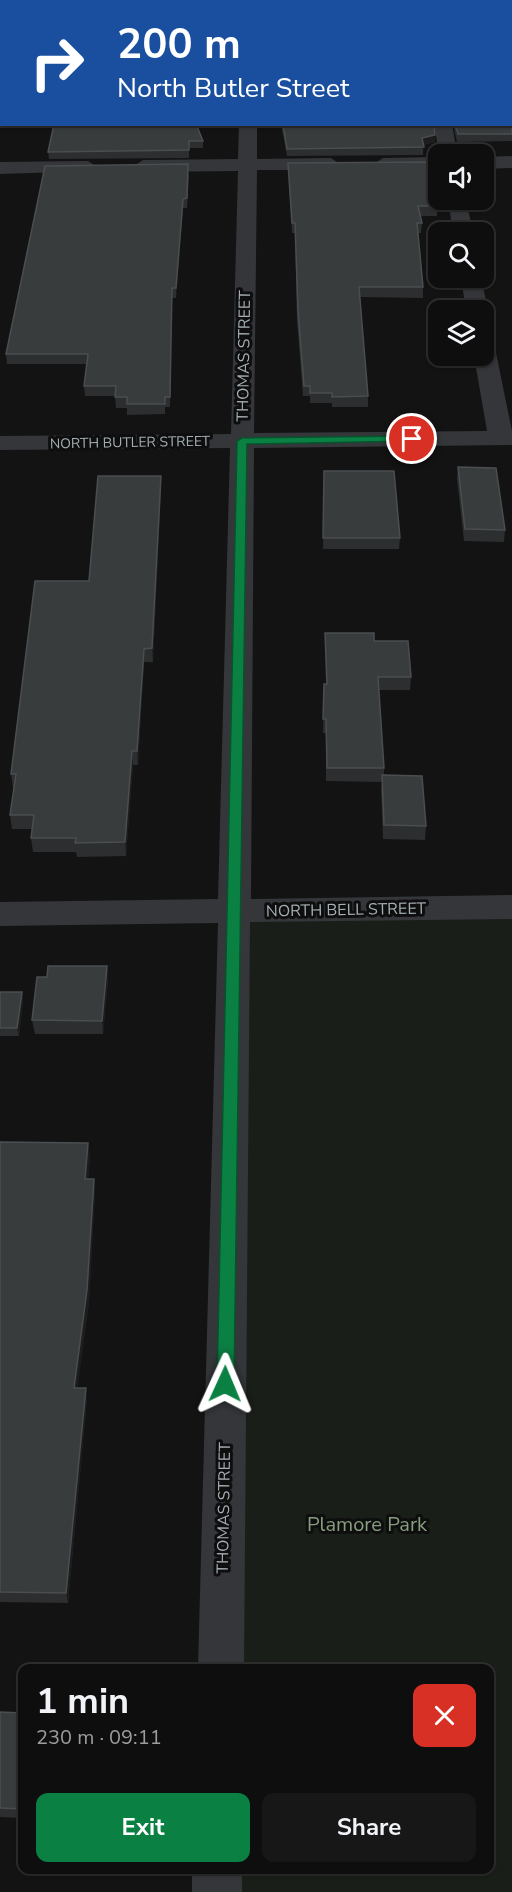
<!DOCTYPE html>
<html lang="en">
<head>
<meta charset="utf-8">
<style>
	body { margin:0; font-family:"Nunito Sans",sans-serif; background:#171718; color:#f1f3f6; height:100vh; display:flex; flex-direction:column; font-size:22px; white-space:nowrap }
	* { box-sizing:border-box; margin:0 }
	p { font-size:20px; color:#9b9c9e }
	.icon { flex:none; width:33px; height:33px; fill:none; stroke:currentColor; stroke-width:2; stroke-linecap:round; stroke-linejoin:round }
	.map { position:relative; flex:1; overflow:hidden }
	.panel { position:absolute; left:18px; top:1664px; width:476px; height:210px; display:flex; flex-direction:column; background:#0e0e0f; border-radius:12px; box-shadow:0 2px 4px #0004,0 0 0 2px #2e2e2f }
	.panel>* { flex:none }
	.hud { position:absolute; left:0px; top:0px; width:513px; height:126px; box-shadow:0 2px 4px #0004,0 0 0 2px #2e2e2f; background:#1a4fa0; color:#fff; overflow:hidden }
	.buttons { position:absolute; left:428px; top:144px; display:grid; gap:12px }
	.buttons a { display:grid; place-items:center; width:66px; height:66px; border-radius:12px; background:#0e0e0f; box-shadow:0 2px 4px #0004,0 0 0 2px #2e2e2f; font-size:30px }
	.pin { position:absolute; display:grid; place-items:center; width:51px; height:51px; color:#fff; margin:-26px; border:3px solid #fff; border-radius:50%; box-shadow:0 2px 6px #0007 }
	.me { position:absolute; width:66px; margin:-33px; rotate:1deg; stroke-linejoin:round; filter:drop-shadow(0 0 4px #0008) }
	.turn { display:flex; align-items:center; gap:21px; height:126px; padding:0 18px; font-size:27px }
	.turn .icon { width:78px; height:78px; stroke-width:2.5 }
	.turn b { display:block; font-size:42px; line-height:51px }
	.round { display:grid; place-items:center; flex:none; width:63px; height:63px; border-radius:12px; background:#171718 }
	.summary { display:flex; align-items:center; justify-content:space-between; height:102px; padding:0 18px }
	h1 { font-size:36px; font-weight:700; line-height:45px }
	.cta { display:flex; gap:12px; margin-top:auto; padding:12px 18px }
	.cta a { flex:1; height:69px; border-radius:12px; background:#0b8043; color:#fff; font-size:24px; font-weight:700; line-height:69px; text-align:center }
	.cta a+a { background:#171718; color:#f1f3f6 }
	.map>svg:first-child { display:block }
	.green { fill:#1a1e19 }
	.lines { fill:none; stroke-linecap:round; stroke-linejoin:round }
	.minor { fill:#343639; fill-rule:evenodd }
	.wall { fill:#2c2e2f }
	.shaded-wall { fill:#1d1d1e }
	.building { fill:#393c3d; stroke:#4a4e50; stroke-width:1.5 }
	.route { fill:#0b8043; stroke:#07532c; stroke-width:1.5 }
	.labels { text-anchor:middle; stroke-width:6; stroke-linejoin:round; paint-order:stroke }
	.far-street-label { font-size:14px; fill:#a5afb3; stroke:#0e0e0f }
	.street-label { font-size:16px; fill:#a5afb3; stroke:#0e0e0f }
	.near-park-label { font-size:20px; fill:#879d7e; stroke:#0e0e0f }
</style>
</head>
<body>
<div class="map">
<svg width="512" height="1892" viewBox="0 0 512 1892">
	<rect width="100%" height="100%" fill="#131314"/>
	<!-- green -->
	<polygon class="green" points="512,907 512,1892 217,1892 217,1869 489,1869 489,1668 221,1668 233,911"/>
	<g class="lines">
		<!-- minor -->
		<g class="minor">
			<rect x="242" y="0" width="16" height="2"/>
			<polygon points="239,124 257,124 257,159 331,158 340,164 331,170 257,170 254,433 487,431 474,356 483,356 483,336 491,338 494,343 512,431 512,445 254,448 251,899 512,895 512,919 250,922 244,1668 198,1668 218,923 0,926 0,902 218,899 230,448 0,450 0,436 231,434 238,171 143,172 134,166 143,160 238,159"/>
			<polygon points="434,124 452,124 457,154 439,154"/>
			<polygon points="512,156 512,168 483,169 483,157"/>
			<polygon points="438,157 438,169 383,170 374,164 383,158"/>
			<polygon points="88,161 97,167 95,171 0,174 0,162"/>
			<polygon points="448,200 466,200 473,232 453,232"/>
			<polygon points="461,278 481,278 488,310 485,315 483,310 466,310"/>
			<rect x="192" y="1869" width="50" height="23"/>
		</g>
	</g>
	<!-- wall -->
	<g class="wall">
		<polygon points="512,0 512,141 457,142 453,124 512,124"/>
		<polygon points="54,124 203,141 203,148 189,148 189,158 49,159 48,152"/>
		<polygon points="281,124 434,124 435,135 435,142 423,145 423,155 287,156"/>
		<polygon points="288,163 437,206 437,216 420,216 422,223 421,233 418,233 423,287 423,298 360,297 368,396 368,407 332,407 332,403 310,403 310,396 303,396 297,321 295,233 292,233"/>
		<polygon points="189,174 187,208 183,208 176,298 172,298 170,407 165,407 165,414 127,415 127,408 116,408 115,396 85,396 84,386 87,364 7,364 6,354"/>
		<polygon points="458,467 505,530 504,542 464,541 457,479"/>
		<polygon points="324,471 400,538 399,549 323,549"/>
		<polygon points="161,476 161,489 153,662 144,662 138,765 133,765 126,856 77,857 76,852 33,852 31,838 32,829 12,829 10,815 14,788 13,788 11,774"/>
		<polygon points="325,633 374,641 411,677 410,690 379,690 384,768 384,775 426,826 425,840 383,839 381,789 382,782 326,781 326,733 323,733 324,684 326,684"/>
		<polygon points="107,966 108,980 103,1034 35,1034 32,1020 47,977"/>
		<polygon points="0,992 22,992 23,1000 19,1036 0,1036"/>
		<polygon points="0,1142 88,1143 90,1155 88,1179 94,1179 95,1191 89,1302 77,1388 87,1399 68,1603 0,1602"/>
		<polygon points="0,1712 22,1713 22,1818 0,1817"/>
	</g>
	<!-- shaded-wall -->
	<g class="shaded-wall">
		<polygon points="435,135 435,142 421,145 422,138"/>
		<polygon points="183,199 183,208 176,298 176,288"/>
		<polygon points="161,476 161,489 153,662 152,648"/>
		<polygon points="144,649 144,662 138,765 137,751"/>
		<polygon points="132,751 133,765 126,856 125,842"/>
		<polygon points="107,966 108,980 103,1034 102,1021"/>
		<polygon points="22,992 23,1000 19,1036 17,1028"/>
		<polygon points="88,1143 90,1155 87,1191 85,1179"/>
		<polygon points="94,1179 95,1191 89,1302 76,1400 74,1388"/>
		<polygon points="86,1388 87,1399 68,1603 66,1593"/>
	</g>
	<!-- building -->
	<g class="building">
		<polygon points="0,0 197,0 197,2 2,2 2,34 1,33 0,33"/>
		<polygon points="291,0 512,0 512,134 458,134 455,124 512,124 512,2 291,2"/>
		<polygon points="2,45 2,89 0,89 0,46"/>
		<polygon points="54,124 196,124 203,141 189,141 189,150 48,152"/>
		<polygon points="283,124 434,124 435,135 422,138 424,147 287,149"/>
		<polygon points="428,162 437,206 418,206 422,223 417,223 423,287 359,287 368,396 332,397 332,393 310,393 310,386 304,386 298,311 295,223 292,223 288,163"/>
		<polygon points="188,164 187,198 183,199 176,288 172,288 170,397 165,397 165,404 127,404 127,397 115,397 116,386 84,386 88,354 6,354 45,166"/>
		<polygon points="458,467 496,468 505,530 465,529"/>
		<polygon points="324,471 394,471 400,538 323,538"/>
		<polygon points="98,476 161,476 152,648 144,649 137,751 132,751 125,842 75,843 76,838 31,838 34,815 10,815 16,774 11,774 35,581 89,581"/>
		<polygon points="325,633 374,633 374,641 408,641 411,677 378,677 384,768 327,768 326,719 323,719 324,684 327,684"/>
		<polygon points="382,775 422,776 426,826 384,825"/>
		<polygon points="48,966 107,966 102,1021 32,1020 37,977 47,977"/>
		<polygon points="0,992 22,992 17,1028 0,1028"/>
		<polygon points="0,1142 88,1143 85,1179 94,1179 87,1290 74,1388 86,1388 66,1593 0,1592"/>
		<polygon points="0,1712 22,1713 22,1809 0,1808"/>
	</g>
	<!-- route -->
	<polygon class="route" points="412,436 416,437 416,441 247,444 234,1384 231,1389 225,1391 219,1389 217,1384 237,441 242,438"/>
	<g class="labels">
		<!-- far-street labels -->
		<g class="far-street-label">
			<text transform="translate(130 442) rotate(-1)" y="5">NORTH BUTLER STREET</text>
		</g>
		<!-- street labels -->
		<g class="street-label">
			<text transform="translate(243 356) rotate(-89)" y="6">THOMAS STREET</text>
			<text transform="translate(346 909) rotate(-1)" y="6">NORTH BELL STREET</text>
			<text transform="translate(223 1508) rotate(-89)" y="6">THOMAS STREET</text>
		</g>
		<!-- near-park labels -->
		<g class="near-park-label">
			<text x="367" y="1531">Plamore Park</text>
		</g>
	</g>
</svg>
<div class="buttons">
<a><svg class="icon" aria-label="sound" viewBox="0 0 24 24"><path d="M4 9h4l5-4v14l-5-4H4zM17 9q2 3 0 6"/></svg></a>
<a><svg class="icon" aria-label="search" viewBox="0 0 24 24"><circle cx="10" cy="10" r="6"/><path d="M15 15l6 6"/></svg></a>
<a><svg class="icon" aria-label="layers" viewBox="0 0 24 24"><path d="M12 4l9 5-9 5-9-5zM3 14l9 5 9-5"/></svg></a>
</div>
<div class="pin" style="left:412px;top:439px;background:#d93025"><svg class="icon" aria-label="arrive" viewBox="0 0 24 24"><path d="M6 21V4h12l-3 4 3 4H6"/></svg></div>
<svg class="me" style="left:225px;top:1384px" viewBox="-20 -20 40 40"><path d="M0-17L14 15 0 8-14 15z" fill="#0b8043" stroke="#fff" stroke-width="4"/></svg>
<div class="hud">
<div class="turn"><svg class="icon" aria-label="right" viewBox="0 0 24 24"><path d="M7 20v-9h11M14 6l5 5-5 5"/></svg><div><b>200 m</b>North Butler Street</div></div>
</div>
<section class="panel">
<div class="summary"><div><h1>1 min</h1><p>230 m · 09:11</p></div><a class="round" style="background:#d93025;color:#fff"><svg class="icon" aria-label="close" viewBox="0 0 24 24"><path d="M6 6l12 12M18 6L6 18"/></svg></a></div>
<div class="cta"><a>Exit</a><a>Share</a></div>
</section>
</div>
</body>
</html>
